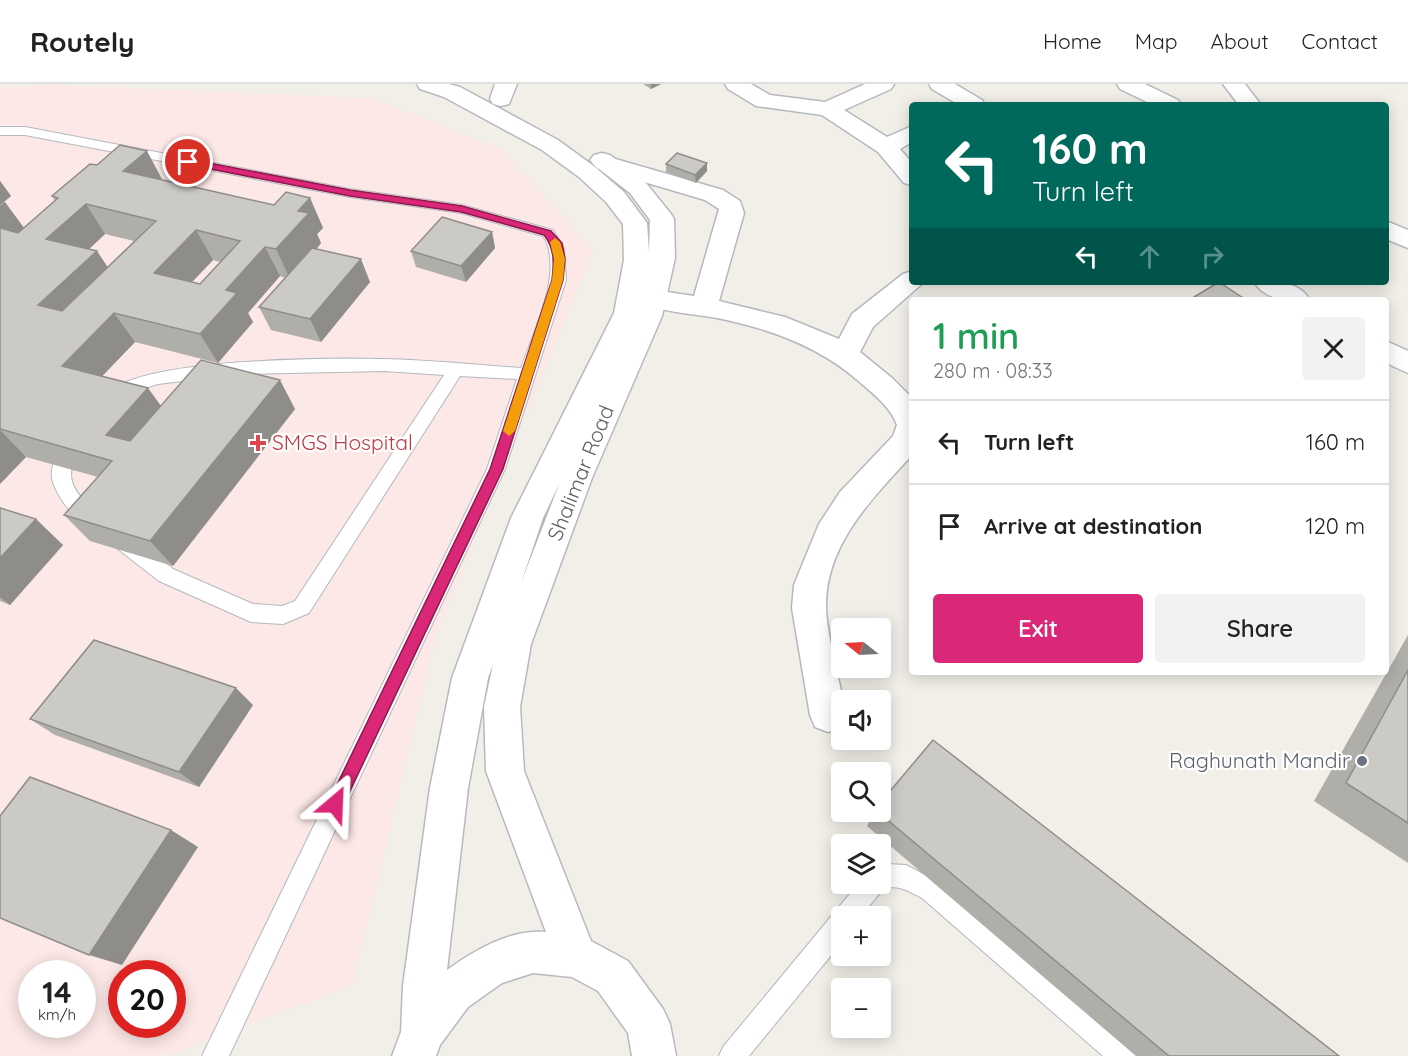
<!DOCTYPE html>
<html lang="en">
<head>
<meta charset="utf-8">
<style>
	body { margin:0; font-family:Quicksand,sans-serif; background:#f2f2f2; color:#222; height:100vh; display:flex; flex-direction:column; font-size:22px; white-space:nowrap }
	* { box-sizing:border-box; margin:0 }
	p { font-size:20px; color:#767676 }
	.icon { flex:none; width:33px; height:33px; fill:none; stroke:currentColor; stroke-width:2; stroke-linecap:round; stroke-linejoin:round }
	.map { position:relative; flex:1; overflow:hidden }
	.panel { position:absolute; left:909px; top:213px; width:480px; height:378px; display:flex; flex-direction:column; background:#fff; border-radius:6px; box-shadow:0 3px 15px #0003 }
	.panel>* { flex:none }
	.guide { position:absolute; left:909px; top:18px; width:480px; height:183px; border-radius:6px; box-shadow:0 3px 15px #0003; background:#00695c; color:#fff; overflow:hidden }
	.needle { width:39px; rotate:288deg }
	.controls { position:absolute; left:831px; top:534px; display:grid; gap:12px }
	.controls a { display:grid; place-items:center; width:60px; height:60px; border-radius:6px; background:#fff; box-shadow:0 3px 15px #0003; font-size:30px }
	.speed { position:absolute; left:18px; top:876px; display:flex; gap:12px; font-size:30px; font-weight:700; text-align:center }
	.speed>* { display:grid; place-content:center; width:78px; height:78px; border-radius:50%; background:#fff; box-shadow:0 3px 15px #0003; line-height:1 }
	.speed small { font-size:15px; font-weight:400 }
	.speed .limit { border:9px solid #d22; background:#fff; color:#111 }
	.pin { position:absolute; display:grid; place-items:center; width:51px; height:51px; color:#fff; margin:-26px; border:3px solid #fff; border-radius:50%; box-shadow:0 2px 6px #0007 }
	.me { position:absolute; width:66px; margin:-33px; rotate:26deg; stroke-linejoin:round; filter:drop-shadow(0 0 4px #0008) }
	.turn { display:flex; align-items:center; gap:21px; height:126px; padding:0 24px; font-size:27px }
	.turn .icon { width:78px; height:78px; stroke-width:2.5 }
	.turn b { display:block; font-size:42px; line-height:51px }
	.lanes { display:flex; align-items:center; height:57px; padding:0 24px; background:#0003; justify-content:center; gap:30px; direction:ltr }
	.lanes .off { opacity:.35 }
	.round { display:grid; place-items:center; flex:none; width:63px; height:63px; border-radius:6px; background:#f2f2f2 }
	.headline { display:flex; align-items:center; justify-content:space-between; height:102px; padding:0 24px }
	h1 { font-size:36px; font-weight:600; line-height:45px; color:#1e9e55 }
	.primary-button { display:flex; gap:12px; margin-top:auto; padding:12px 24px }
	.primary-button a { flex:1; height:69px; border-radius:6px; background:#db2777; color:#fff; font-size:24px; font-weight:600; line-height:69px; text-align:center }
	.primary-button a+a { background:#f2f2f2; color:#222 }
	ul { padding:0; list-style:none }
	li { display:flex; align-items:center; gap:18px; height:84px; padding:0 24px; border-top:2px solid #e0e0e0 }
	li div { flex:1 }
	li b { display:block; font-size:22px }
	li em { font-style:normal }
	header { display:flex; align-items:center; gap:36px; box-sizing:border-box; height:84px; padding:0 30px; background:#fff; border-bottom:2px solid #e0e0e0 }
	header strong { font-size:28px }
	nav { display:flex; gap:33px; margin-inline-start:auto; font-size:21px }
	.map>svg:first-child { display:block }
	.medical { fill:#fce8e6; fill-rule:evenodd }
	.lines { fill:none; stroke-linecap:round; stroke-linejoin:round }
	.lane-casing { stroke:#b5b8bc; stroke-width:2 }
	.street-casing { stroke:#b5b8bc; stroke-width:3 }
	.secondary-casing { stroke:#b6babf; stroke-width:3 }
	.lane { fill:#fff; fill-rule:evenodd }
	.street { fill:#fff; fill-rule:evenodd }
	.secondary { fill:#fff; fill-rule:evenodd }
	.wall { fill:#afaea9; fill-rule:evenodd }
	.shaded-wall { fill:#8f8d8a }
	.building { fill:#cccac5; stroke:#8f8d8a; stroke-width:1.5; fill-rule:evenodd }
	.route { fill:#db2777; stroke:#8e194d; stroke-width:1.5 }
	.slow { fill:#f59e0b }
	.health-dot { fill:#e0444e; stroke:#fff; stroke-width:2 }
	.worship-dot { fill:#6b7280; stroke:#fff; stroke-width:2 }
	.labels { text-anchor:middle; stroke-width:4.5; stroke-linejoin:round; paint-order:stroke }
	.health-label { font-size:21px; fill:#be3a42; stroke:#fff; text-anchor:start }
	.street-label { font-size:21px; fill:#5f6368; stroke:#fff }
	.worship-label { font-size:21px; fill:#5b616d; stroke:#fff; text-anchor:end }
</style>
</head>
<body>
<header>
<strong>Routely</strong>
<nav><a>Home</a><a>Map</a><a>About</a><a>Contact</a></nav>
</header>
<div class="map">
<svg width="1408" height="972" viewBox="0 0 1408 972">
	<rect width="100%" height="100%" fill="#f1efe8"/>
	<!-- medical -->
	<path class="medical" d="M49 1 372 14 501 65 594 166 436 551 353 901 166 972H0V4ZM32 890H82V940H32ZM122 890H172V940H122Z"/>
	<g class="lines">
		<defs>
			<g id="lane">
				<path d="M0 43H25L350 105 462 121 553 146 564 165 566 196 505 385 229 972H202L487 385 517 295 460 292 309 529 283 540 251 538 159 497 114 462 111 456 114 450 121 448 128 450 173 485 253 520 282 522 295 517 444 291 384 287 240 290 158 300 139 306 113 320 107 318 104 314C127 273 336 274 384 275 430 276 475 281 521 284 533 249 565 186 543 152L461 129 350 113 25 51H0Z"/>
				<path d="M72 353 78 355 81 360C66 388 67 402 91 423 97 428 101 431 104 437L102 442C82 449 55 412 52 394 50 380 59 367 66 355Z"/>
				<path d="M887 780 906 781 938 798 1132 963 1136 972H1103L922 814C908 807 898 800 883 805L861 832H842V858L749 972H719L723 963 858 800H880V782Z"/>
			</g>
			<g id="street">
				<polygon points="725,0 751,0 770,11 825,18 865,0 894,0 891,5 844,26 887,53 912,42 912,58 900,65 912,79 912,101 904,99 878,68 822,31 756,22 728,5"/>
				<polygon points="1117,0 1145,0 1178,16 1181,21 1153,21 1120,5"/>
				<polygon points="1223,0 1245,0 1261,21 1239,21"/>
				<path d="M605 72 723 106 740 117 744 129 719 217 785 233 839 255 852 230 903 190 912 187V198H924L873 243 860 268 892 294 912 314V371C873 414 826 459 826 522 826 547 838 590 843 616H842L841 643 828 648 815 643 810 631 792 524 794 501 819 440 840 408 893 352 897 341C891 324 876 312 862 300 821 263 771 245 717 234 693 230 668 228 645 221L641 215 645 209 654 206 694 212 719 125 705 116 597 84 593 79 597 74Z"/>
				<polygon points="1386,137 1408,146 1408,164 1386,155"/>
			</g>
			<g id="secondary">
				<path d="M417 0H449L460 3 558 56 595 83 624 108 647 139 649 168 650 136 630 109 594 81 590 76 594 71 602 69 610 71 646 99 671 130 674 135 675 174 662 232 592 394 531 560 520 623 524 687 591 857 628 877 663 925 670 940 676 972H632L628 949 598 907 572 893 533 889 502 899 468 923 440 961 436 972H392L401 948 403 902 430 704 452 594 511 434 614 229 624 176 623 140 606 118 579 93 542 66 444 13 420 5ZM560 398 521 499 543 434ZM493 580 484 623 486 687 546 848C510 845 475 866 447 886L468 704 488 594Z"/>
				<polygon points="495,0 517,0 509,20 501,22 493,20 490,15"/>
				<polygon points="929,0 955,0 982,16 985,21 959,21 932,5"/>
				<path d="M1254 198C1275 198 1298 196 1310 216 1289 216 1267 218 1254 198Z"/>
				<polygon points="1386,257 1408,267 1408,289 1386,279"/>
			</g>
		</defs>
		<!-- lane casing -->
		<use href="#lane" class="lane-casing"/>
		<!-- street casing -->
		<use href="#street" class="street-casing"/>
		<!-- secondary casing -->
		<use href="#secondary" class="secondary-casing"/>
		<!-- lane -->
		<use href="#lane" class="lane"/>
		<!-- street -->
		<use href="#street" class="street"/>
		<!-- secondary -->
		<use href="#secondary" class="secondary"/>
	</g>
	<!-- wall -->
	<g class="wall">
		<polygon points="643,0 661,0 651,5"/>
		<polygon points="707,79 707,87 696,99 666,88 666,80"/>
		<path d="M163 96 274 121 310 114 323 144 317 150 321 159 317 165 370 198 321 258 271 246 259 223 285 194 280 192 248 229 253 238 218 279 135 258 102 292 161 322 295 325 173 482 90 457 64 431 98 393 26 373 0 400V97L11 112 4 118 24 144 55 117 52 112ZM105 150 134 157 107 183 89 165ZM213 176 220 178 200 200 192 198Z"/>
		<polygon points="492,148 495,164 466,198 416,183 411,167"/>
		<polygon points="0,424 63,461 10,521 0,517"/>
		<polygon points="1408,551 1408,779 1314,717"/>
		<polygon points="253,621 199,703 55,651 30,635"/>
		<polygon points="874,728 880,728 1339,972 1136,972 867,742"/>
	</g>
	<!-- shaded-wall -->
	<g class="shaded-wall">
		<polygon points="651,0 661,0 651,5"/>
		<polygon points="147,67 163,97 123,87"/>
		<polygon points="707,79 707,87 696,99 695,91"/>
		<polygon points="0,97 11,112 0,121"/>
		<polygon points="310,114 323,144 317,150 321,159 290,195 276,165 298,127"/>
		<polygon points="5,118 27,148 0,171 0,122"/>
		<polygon points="86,120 105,150 68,185 46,155"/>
		<polygon points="196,146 213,176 172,219 154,189"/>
		<polygon points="492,148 495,164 466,198 461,182"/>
		<polygon points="265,163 280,192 248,229 253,238 218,279 200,250 226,206"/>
		<polygon points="97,167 117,197 62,251 38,221"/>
		<polygon points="361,175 370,198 321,258 310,235"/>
		<polygon points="114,229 135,258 85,310 62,282"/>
		<polygon points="280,296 295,325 173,482 150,457"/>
		<polygon points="148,304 169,333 129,378 106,351"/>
		<polygon points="0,346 26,373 0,400"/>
		<polygon points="36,435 63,461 10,521 0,513 0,474"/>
		<polygon points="236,604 253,621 199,703 179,688"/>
		<polygon points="171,746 198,763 122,881 89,871"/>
	</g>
	<!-- building -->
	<g class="building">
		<path d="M120 61 147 67 123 87 274 121 286 108 310 114 298 127 309 129 276 165 265 163 226 206 237 209 200 250 114 229 62 282 148 304 106 351 130 357 201 276 280 296 150 457 64 431 112 377 0 345V144L18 149 58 114 52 112 90 80 97 81ZM86 120 156 137 62 227 38 221 97 167 46 155ZM196 146 240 157 200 200 154 189Z"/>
		<polygon points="677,69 707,79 695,91 666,80"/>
		<polygon points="442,133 492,148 461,182 411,167"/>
		<polygon points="312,164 361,175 310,235 259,223"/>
		<polygon points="1219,198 1246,216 1189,216"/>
		<polygon points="0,424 36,435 0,474"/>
		<polygon points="94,556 236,604 179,688 30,635"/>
		<polygon points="1408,586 1408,739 1346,699"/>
		<polygon points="933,656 1339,972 1169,972 878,728 880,728 880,719"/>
		<polygon points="30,693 171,746 89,871 0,834 0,732"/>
	</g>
	<!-- route -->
	<path class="route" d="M188 75 350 106 462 122 551 147 562 159 565 175 563 196 503 385 341 726 335 728 330 726 327 720 330 715 490 385 552 196C554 179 555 165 544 151L461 128 350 112 184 80V76Z"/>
	<!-- slow -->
	<polygon class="slow" points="555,154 560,158 565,175 563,196 515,347 509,352 503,347 552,196 554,175 550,158"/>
	<!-- markers -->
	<path class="health-dot" d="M255 350h6v6h6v6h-6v6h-6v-6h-6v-6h6z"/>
	<circle class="worship-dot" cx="1362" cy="677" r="6"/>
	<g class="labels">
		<!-- health labels -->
		<g class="health-label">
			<text x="272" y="366">SMGS Hospital</text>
		</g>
		<!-- street labels -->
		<g class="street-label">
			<text transform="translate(581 389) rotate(-68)" y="7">Shalimar Road</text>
		</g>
		<!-- worship labels -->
		<g class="worship-label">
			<text x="1350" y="684">Raghunath Mandir</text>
		</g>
	</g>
</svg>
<div class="controls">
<a><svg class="needle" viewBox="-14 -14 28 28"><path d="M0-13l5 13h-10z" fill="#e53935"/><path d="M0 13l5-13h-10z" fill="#767676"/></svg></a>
<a><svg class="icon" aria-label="sound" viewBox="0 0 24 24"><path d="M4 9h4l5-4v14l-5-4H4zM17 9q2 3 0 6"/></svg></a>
<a><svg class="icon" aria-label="search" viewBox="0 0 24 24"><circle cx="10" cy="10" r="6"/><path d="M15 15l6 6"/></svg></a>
<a><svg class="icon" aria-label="layers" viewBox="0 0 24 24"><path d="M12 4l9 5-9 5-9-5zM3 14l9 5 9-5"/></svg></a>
<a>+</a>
<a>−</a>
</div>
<div class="speed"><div>14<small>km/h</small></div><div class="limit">20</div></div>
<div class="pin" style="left:188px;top:78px;background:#d93025"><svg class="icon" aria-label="arrive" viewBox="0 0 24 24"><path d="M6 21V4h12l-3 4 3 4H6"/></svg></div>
<svg class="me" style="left:335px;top:720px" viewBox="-20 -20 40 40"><path d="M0-17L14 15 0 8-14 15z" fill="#db2777" stroke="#fff" stroke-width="4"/></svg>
<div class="guide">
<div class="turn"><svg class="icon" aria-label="left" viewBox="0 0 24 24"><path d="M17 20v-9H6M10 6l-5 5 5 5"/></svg><div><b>160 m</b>Turn left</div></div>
<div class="lanes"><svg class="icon" aria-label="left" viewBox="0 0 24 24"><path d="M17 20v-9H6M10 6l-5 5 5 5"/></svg><svg class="icon off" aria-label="ahead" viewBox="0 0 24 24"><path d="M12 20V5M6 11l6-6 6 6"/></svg><svg class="icon off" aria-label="right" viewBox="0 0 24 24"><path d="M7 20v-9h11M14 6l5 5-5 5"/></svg></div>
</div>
<section class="panel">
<div class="headline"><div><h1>1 min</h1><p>280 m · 08:33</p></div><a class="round"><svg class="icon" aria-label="close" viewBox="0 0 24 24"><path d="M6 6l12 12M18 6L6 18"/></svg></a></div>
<ul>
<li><svg class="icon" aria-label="left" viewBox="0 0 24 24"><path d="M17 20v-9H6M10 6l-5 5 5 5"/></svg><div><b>Turn left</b></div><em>160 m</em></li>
<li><svg class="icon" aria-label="arrive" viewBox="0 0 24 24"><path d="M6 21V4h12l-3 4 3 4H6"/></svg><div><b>Arrive at destination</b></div><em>120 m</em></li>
</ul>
<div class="primary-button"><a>Exit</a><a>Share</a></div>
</section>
</div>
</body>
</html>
